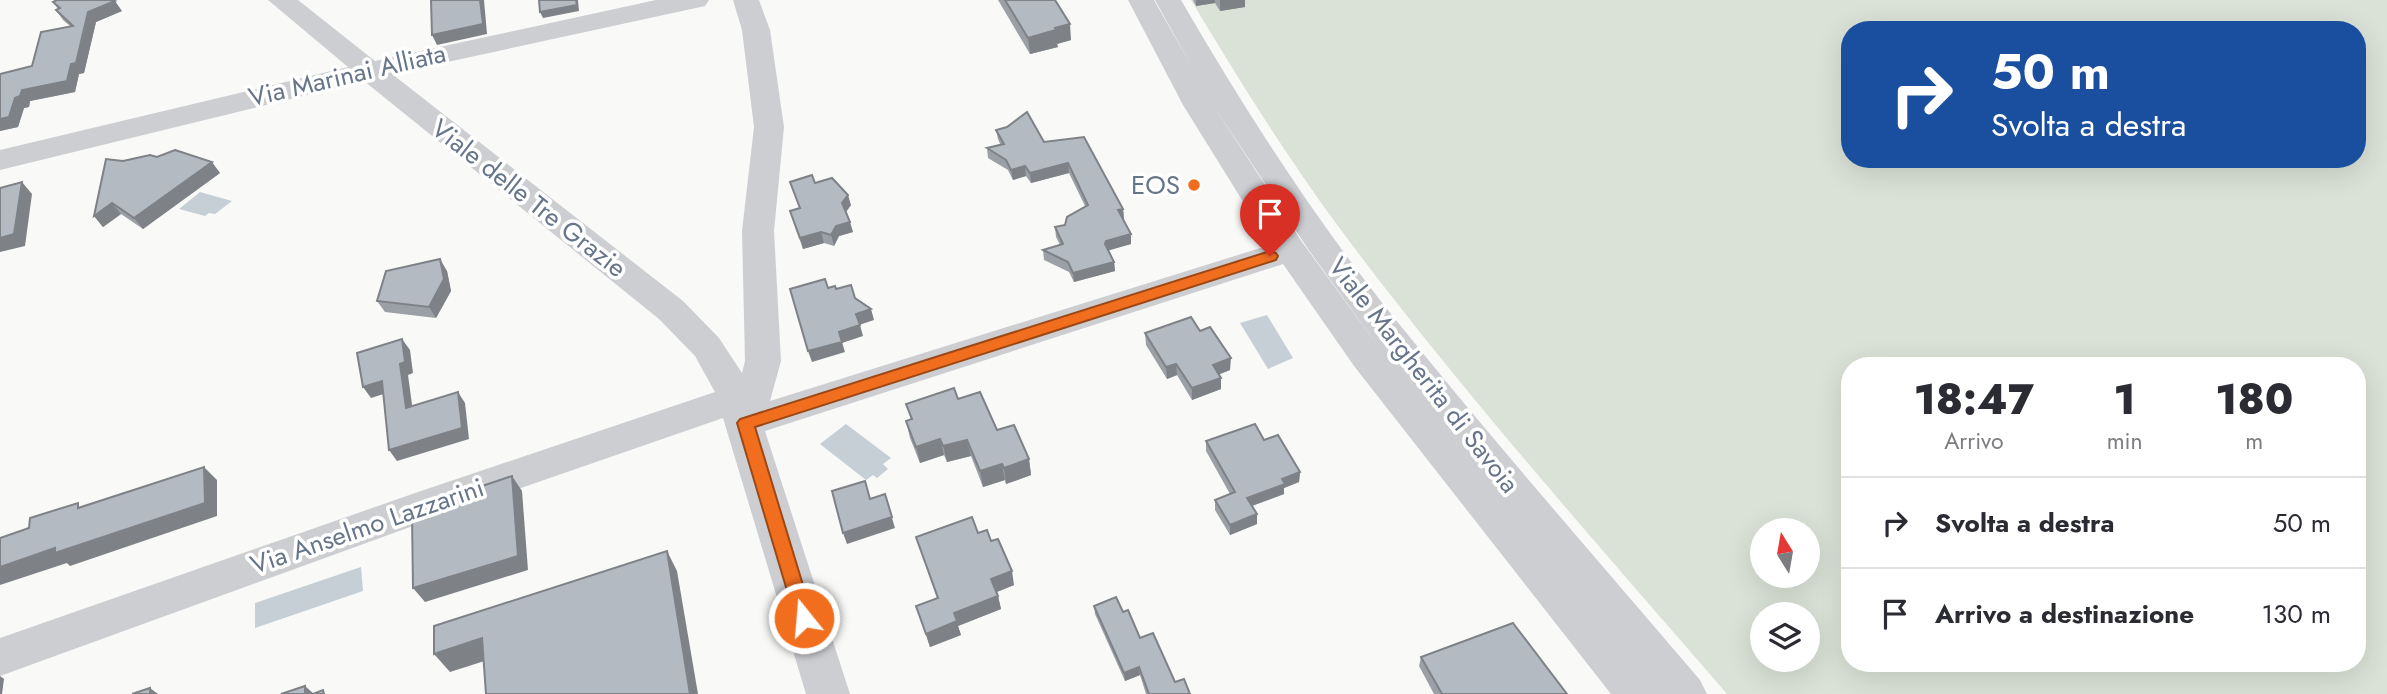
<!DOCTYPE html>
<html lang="it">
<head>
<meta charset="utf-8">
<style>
	body { margin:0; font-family:Jost,sans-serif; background:#f7f7f7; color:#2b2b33; height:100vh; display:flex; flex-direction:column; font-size:26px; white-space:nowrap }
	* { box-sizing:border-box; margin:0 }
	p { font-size:23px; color:#7c7c81 }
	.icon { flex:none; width:38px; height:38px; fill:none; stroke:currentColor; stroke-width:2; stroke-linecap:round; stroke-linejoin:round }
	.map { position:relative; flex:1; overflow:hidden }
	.details { position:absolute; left:1841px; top:357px; width:525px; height:315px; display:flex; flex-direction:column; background:#fff; border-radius:28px; box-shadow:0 7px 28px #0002 }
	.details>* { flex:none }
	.banner { position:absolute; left:1841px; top:21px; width:525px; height:147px; border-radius:28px; box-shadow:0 7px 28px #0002; background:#1a4fa0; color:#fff; overflow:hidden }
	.needle { width:46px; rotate:349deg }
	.fabs { position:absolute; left:1750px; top:518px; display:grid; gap:14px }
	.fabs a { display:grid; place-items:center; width:70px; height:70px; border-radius:50%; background:#fff; box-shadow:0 7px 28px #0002; font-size:35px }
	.pin { position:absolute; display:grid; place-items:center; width:60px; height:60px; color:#fff; margin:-72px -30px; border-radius:50% 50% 50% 0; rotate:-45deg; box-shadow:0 0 7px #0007 }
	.pin .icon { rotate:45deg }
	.me { position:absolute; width:77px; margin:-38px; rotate:343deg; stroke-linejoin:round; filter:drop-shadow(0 0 5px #0008) }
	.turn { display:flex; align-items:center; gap:24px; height:147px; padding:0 35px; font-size:32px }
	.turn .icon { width:91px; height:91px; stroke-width:2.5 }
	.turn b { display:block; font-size:49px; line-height:60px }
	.eta { display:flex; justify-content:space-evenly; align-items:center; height:119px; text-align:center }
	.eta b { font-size:42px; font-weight:800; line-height:49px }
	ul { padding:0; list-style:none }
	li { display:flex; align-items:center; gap:21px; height:91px; padding:0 35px; border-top:2px solid #e1e1e2 }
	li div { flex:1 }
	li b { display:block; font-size:26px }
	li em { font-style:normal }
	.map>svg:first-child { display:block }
	.green { fill:#dae2d7; fill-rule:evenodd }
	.water { fill:#c5cfd5 }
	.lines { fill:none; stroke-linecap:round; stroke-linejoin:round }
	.minor { fill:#ccced2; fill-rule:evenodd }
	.wall { fill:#9ba0a6 }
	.shaded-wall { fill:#7e8287 }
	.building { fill:#b4bac1; stroke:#7e8287; stroke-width:2 }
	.route { fill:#f16e1f; stroke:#9d4814; stroke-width:2 }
	.poi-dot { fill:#f16e1f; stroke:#fff; stroke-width:2.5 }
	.labels { text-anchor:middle; stroke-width:7; stroke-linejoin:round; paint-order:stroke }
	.street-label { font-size:26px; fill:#66758a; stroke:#fff }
	.poi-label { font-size:26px; fill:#66758a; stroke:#fff; text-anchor:end }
</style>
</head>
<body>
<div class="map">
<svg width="2387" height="694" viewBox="0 0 2387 694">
	<rect width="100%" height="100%" fill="#f9f9f7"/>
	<!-- green -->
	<path class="green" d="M1191 0H2387V694H1727C1595 541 1459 389 1338 226 1285 154 1237 77 1191 0ZM1850 30H2357V159H1850ZM1850 366H2357V663H1850ZM1762 530H1808V576H1762ZM1762 614H1808V660H1762Z"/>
	<!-- water -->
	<g class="water">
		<polygon points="200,192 232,201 215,214 209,213 205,216 179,209"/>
		<polygon points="1267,315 1293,358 1268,369 1240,323"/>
		<polygon points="846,424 891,458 883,464 888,469 877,478 873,475 866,480 820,444"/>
		<polygon points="361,567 363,591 255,628 255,603"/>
	</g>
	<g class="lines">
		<!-- minor -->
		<path class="minor" d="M268 0H298L375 61 656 0H709L705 6 696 8 392 74 683 301 719 338 742 373 745 361 742 231 754 127 742 30 733 0H759L770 30 784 127 774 231 781 361 770 401 1270 245 1183 105 1128 0H1154L1191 65 1155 0H1181C1250 119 1325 235 1413 341 1506 456 1604 567 1700 680L1707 694H1611L1354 366 1283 264 765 431 850 694H806L723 418 446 514 0 676V638L418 492 715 392 695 356 659 319 364 81 0 170V150L348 67ZM1210 100 1308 249 1383 353 1302 242Z"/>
	</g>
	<!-- wall -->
	<g class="wall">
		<polygon points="998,0 1055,0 1071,40 1057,44 1058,47 1030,54"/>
		<polygon points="1193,0 1245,0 1245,7 1220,11 1215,3 1196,6"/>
		<polygon points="53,2 122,11 96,22 84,73 79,74 75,92 30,101 29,107 24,108 18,127 0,131 0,74 32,66 70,26 63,20 56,10 58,9"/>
		<polygon points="996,130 1044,142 1123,209 1124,219 1123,219 1131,244 1108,250 1114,262 1115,271 1074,282 1069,272 1044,260 1043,250 1060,245 1056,237 1055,227 1065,225 1085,206 1069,173 1031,183 1026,176 1013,180 1008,170 988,158 987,148 1000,144 998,139"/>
		<polygon points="106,159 220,173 143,229 121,214 103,227 94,216"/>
		<polygon points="790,182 815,183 851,205 846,212 853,232 839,236 834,246 824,243 803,249 793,221 799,208"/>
		<polygon points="447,271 451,291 436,318 385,312 377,301"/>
		<polygon points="1200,331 1230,370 1219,374 1221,378 1221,389 1192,400 1177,375 1167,379 1146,345 1145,333"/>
		<polygon points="958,399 997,430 1029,459 1031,475 1006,484 1005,480 983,487 971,456 947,462 944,455 920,463 910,438 906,421 911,420 906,404"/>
		<polygon points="1264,440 1300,472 1299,482 1284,488 1284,494 1252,506 1257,524 1230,535 1215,510 1215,500 1230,494 1206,451 1206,441"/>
		<polygon points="978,533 991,541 1014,585 997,592 1001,609 958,626 961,635 930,647 916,606 937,598 916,537"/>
		<polygon points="1094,606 1123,612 1140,638 1175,682 1190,694 1146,694 1140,675 1125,681 1095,614"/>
		<polygon points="1421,657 1567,694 1434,694 1419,666"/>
	</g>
	<!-- shaded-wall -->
	<g class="shaded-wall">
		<polygon points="480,0 484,0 487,34 437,45 432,35"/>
		<polygon points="576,0 578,0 579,11 543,18 540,12"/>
		<polygon points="1196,0 1215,0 1215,3 1196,6"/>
		<polygon points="1220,0 1245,0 1245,7 1220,11"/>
		<polygon points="115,1 122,11 96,22 84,73 79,74 75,92 30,101 29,107 24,108 18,127 0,131 0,119 22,90 71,64 88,12"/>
		<polygon points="1070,24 1071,40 1057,44 1058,47 1030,54 1028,38 1055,28"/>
		<polygon points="212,162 220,173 143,229 134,218"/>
		<polygon points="1068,163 1069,173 1031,183 1030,173"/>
		<polygon points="1025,166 1026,176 1013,180 1011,170"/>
		<polygon points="22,182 32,194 25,246 0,252 0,238"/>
		<polygon points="848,195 851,205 845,213 842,203"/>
		<polygon points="112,203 121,214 103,227 94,216"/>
		<polygon points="1123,209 1124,219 1119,220 1118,210"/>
		<polygon points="850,222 853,232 839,236 834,246 831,235 836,226"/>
		<polygon points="821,232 824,243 803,249 800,238"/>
		<polygon points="1131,234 1131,244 1107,251 1105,244 1106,241"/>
		<polygon points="440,259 447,271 451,291 436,318 429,307"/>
		<polygon points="1114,262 1115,271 1074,282 1073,273"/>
		<polygon points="871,309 874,320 859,325 856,314"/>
		<polygon points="860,325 863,336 842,343 839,332"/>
		<polygon points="402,339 410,350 413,373 408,375 414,419 406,408 400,364"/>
		<polygon points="842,342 845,352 812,362 808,351"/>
		<polygon points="1231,358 1230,370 1213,377 1213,365"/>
		<polygon points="1176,364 1177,375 1167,379 1166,367"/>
		<polygon points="1221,378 1221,389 1192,400 1192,388"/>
		<polygon points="382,381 390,392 371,398 363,387"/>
		<polygon points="458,392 465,403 469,439 397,461 389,450"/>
		<polygon points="940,439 944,455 920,463 916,447"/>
		<polygon points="967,440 971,456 947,462 943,446"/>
		<polygon points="1029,459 1031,475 1006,484 1004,468"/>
		<polygon points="1002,464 1005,480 983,487 980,471"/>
		<polygon points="204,467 217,480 217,516 70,566 67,563 0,585 0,567"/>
		<polygon points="1300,472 1299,482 1284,488 1284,494 1246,508 1247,498 1282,479"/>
		<polygon points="512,476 522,491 528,570 425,602 413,588"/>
		<polygon points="885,494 895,528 847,544 843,533"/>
		<polygon points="1257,514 1257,524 1230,535 1230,525"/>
		<polygon points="667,551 677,571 698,694 690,694"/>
		<polygon points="1012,571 1014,585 994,593 991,579"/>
		<polygon points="998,596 1001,609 958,626 961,635 930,647 926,634 954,613"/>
		<polygon points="482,638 497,657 450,672 434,654"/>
		<polygon points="1139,667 1140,675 1125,681 1124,673"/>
		<polygon points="0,676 4,679 2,694 0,694"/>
		<polygon points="305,686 314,694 305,694"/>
		<polygon points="150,688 158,694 150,694"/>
	</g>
	<!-- building -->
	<g class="building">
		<polygon points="57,0 113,0 115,1 88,12 76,63 71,64 67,81 22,90 20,96 15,98 9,117 0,119 0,74 32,66 41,32 73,26 56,10 60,8 53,2"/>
		<polygon points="431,0 480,0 483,24 432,35"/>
		<polygon points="539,0 576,0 577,5 540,12"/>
		<polygon points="1005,0 1055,0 1070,24 1055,28 1056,30 1028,38"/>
		<polygon points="1027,112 1044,142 1084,137 1123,209 1118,210 1131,234 1106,241 1105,244 1114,262 1073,273 1068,262 1043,250 1063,244 1055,227 1065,225 1067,217 1088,205 1068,163 1030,173 1025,166 1011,170 1006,160 987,148 1004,144 996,130 1007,127"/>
		<polygon points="175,150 212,162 134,218 112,203 94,216 106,159 123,161 150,155 157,157"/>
		<polygon points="812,175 815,183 832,178 848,195 842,203 850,222 836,226 831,235 821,232 800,238 790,211 800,208 790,182"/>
		<polygon points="22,182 14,234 0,238 0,188"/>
		<polygon points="440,259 444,279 429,307 377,301 386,271"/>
		<polygon points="825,279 828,288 835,286 836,289 851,285 855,298 871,309 856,314 860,325 839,332 842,342 808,351 790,289"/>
		<polygon points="1191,317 1200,331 1210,327 1231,358 1213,365 1221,378 1192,388 1176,364 1166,367 1145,333"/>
		<polygon points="402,339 405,362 400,364 406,408 458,392 462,428 389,450 382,381 363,387 357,353"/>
		<polygon points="954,388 958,399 980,392 997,430 1014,425 1029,459 1004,468 1002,464 980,471 967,440 943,446 940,439 916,447 906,421 912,419 906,404"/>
		<polygon points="1255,424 1264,440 1278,435 1300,472 1282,479 1285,484 1247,498 1257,514 1230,525 1215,500 1235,492 1206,441"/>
		<polygon points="204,467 205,503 55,553 55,548 0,567 0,538 29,528 30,518 78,503 78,508"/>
		<polygon points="512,476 518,556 413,588 412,515 414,509"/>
		<polygon points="865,481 870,499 885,494 892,517 843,533 832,491"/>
		<polygon points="972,517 978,533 987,530 991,541 998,539 1012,571 991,579 998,596 954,613 957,621 926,634 916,606 938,598 916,537"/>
		<polygon points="667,551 690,694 486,694 482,638 434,654 434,626"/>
		<polygon points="1116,597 1123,612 1128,610 1140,638 1153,633 1175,682 1184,679 1190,694 1149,694 1139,667 1124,673 1094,606"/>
		<polygon points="1513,623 1567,694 1442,694 1421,657"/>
		<polygon points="305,686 305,694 281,694"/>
		<polygon points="150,688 150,694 132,694"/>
		<polygon points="323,690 324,694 313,694"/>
	</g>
	<!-- route -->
	<polygon class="route" points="1270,251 1276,253 1278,256 1276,260 755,427 813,618 811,624 804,627 797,624 737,423 740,419"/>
	<!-- markers -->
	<circle class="poi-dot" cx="1194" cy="185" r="7"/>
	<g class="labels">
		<!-- street labels -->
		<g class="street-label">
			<text transform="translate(347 75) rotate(-13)" y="9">Via Marinai Alliata</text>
			<text transform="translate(529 198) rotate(38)" y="9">Viale delle Tre Grazie</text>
			<text transform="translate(1424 375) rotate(52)" y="9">Viale Margherita di Savoia</text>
			<text transform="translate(367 526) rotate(-19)" y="9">Via Anselmo Lazzarini</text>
		</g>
		<!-- poi labels -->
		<g class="poi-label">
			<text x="1180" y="194">EOS</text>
		</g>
	</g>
</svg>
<div class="fabs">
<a><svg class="needle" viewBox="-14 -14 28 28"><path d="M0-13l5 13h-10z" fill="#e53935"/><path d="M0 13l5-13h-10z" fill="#7c7c81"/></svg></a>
<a><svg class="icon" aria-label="layers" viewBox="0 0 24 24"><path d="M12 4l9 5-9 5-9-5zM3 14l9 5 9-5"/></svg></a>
</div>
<div class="pin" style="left:1270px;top:256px;background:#d93025"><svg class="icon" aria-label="arrive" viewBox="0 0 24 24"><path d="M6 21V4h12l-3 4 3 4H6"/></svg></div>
<svg class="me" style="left:804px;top:618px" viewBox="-20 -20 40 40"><circle r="17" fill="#f16e1f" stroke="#fff" stroke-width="3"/><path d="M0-11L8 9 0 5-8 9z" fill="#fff"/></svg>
<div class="banner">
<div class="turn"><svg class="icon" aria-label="right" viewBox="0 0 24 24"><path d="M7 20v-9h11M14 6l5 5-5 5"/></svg><div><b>50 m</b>Svolta a destra</div></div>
</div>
<section class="details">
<div class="eta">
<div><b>18:47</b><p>Arrivo</p></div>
<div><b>1</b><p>min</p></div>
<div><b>180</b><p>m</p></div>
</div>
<ul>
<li><svg class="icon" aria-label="right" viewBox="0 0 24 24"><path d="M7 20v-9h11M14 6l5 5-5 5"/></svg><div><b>Svolta a destra</b></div><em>50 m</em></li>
<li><svg class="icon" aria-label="arrive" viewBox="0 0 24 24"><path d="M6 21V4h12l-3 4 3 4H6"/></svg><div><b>Arrivo a destinazione</b></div><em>130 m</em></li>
</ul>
</section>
</div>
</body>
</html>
